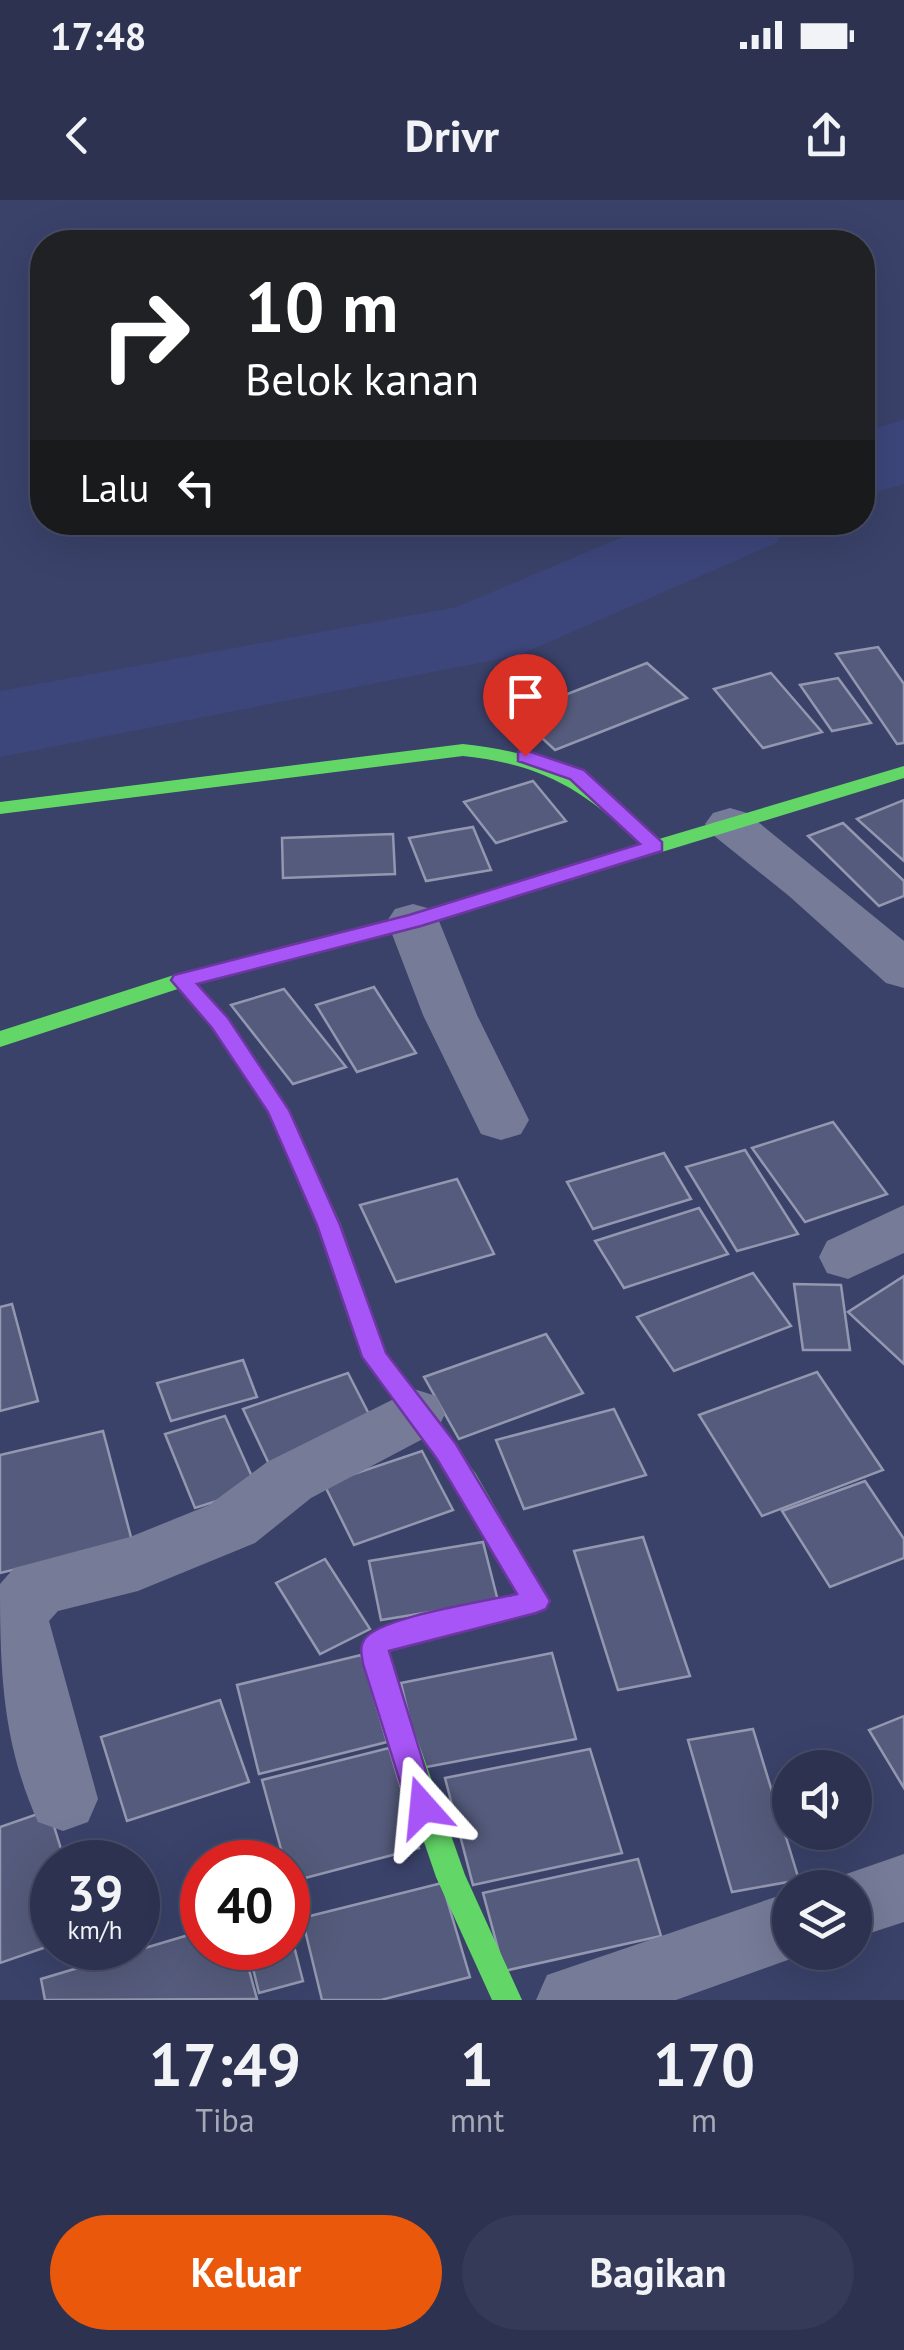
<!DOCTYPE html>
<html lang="id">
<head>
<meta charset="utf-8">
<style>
	body { margin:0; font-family:"PT Sans",sans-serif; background:#343a57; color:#f1f3f6; height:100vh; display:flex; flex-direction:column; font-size:38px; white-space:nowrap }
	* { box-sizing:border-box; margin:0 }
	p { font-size:32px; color:#a6aab7 }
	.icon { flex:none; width:55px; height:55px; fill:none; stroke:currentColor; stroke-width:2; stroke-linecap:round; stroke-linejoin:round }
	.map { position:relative; height:1800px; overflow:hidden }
	.sheet { display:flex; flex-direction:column; background:#2c3250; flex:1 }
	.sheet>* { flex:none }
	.top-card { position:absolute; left:30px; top:30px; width:845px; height:305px; border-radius:40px; box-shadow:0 10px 40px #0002,0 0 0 2px #484d67; background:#202124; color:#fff; overflow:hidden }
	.tools { position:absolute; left:772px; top:1550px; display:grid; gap:20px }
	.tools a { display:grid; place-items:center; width:100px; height:100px; border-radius:50%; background:#2c3250; box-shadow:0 10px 40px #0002,0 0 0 2px #484d67; font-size:50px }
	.speed { position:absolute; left:30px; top:1640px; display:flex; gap:20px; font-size:50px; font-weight:700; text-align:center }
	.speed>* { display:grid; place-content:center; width:130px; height:130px; border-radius:50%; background:#2c3250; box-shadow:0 10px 40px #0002,0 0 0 2px #484d67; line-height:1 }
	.speed small { font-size:25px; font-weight:400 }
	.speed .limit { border:15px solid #d22; background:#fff; color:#111 }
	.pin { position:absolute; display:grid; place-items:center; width:85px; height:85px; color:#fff; margin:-102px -42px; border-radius:50% 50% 50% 0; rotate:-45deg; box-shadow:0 0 10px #0007 }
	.pin .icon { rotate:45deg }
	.me { position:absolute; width:110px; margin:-55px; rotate:342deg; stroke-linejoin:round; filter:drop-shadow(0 0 8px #0008) }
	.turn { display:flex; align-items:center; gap:35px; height:210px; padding:0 50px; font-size:45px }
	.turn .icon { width:130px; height:130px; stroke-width:2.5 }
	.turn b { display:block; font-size:70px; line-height:85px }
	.then { display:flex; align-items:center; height:95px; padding:0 50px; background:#0003; gap:20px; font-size:38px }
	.eta { display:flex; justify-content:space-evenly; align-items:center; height:170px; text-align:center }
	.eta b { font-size:60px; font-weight:700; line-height:70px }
	.button { display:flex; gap:20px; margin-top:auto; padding:20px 50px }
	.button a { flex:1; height:115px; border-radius:60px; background:#ea580c; color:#fff; font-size:40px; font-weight:700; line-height:115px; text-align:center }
	.button a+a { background:#343a57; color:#f1f3f6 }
	.status { display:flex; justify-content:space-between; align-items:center; height:70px; padding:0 50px; background:#2c3250; direction:ltr }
	.status svg { height:28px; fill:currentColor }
	header { display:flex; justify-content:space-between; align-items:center; height:130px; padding:0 50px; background:#2c3250; font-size:45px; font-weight:700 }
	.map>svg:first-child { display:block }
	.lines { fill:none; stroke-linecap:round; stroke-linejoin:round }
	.river { fill:#3d467b; fill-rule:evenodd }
	.building { fill:#555b7c; stroke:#9397af; stroke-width:2.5 }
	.street { fill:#767b98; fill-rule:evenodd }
	.fast { fill:#63d668; fill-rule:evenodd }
	.slow { fill:#ff974d; fill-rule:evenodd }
	.route { fill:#a855f7; stroke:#6d37a1; stroke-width:2.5 }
</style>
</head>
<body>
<div class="status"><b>17:48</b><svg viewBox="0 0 49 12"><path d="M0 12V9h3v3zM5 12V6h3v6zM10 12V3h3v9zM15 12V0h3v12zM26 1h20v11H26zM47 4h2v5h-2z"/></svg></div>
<header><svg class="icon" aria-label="back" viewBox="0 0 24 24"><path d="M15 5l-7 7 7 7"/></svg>Drivr<svg class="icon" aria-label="share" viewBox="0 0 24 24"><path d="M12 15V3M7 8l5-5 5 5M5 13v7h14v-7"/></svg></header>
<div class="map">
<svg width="904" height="1800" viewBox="0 0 904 1800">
	<rect width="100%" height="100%" fill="#3a426a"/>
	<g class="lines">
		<!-- river -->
		<g class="river">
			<polygon points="904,220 904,284 862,296 862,232"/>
			<polygon points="658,322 790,322 776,343 519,455 0,557 0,491 457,407"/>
		</g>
	</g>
	<!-- building -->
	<g class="building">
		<polygon points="878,447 904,484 904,543 897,544 836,454"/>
		<polygon points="647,463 687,498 555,550 516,514"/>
		<polygon points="771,473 822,532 763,548 714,489"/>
		<polygon points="838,478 871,523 832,531 800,485"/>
		<polygon points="533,581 566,621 496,643 464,602"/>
		<polygon points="904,600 904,661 857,619"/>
		<polygon points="843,623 904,681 904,696 879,706 808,636"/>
		<polygon points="473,627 491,670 426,681 409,638"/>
		<polygon points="393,634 395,674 283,678 282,638"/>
		<polygon points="374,787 416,853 357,872 316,805"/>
		<polygon points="284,789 346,867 293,884 231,805"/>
		<polygon points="833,922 887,994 805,1022 752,948"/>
		<polygon points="745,950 798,1034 737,1051 686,967"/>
		<polygon points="664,953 691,999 593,1029 567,982"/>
		<polygon points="457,979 494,1054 396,1082 360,1005"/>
		<polygon points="699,1008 728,1054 624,1088 595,1041"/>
		<polygon points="753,1073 791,1126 674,1171 637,1117"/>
		<polygon points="904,1076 904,1164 848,1112"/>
		<polygon points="794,1084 841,1085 850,1150 803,1150"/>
		<polygon points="12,1104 38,1201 0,1211 0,1107"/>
		<polygon points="546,1134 583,1193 459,1239 424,1177"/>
		<polygon points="243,1160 257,1197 171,1221 157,1183"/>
		<polygon points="817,1172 883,1270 762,1316 699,1215"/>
		<polygon points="348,1173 375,1226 269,1264 243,1209"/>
		<polygon points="614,1209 646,1275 524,1309 496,1240"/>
		<polygon points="225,1216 257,1288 195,1308 165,1234"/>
		<polygon points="103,1231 132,1341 0,1373 0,1255"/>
		<polygon points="422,1251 453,1310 354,1345 324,1284"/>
		<polygon points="865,1281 904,1339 904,1358 830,1387 782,1311"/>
		<polygon points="643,1337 690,1476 618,1490 574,1351"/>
		<polygon points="483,1342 498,1401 381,1420 369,1361"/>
		<polygon points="325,1359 370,1429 320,1454 276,1383"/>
		<polygon points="552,1453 576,1539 421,1568 401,1483"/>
		<polygon points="361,1455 387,1542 259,1574 237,1485"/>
		<polygon points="220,1500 249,1582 127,1621 101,1537"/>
		<polygon points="904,1516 904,1588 869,1530"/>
		<polygon points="753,1529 799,1680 732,1692 688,1540"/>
		<polygon points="389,1548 419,1648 290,1682 262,1580"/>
		<polygon points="590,1549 622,1653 473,1685 445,1578"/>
		<polygon points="49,1610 65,1662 52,1662 52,1745 0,1763 0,1627"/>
		<polygon points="638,1659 661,1736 504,1771 483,1693"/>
		<polygon points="442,1683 470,1777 381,1800 322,1800 302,1718"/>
		<polygon points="288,1723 303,1781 259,1793 248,1748 288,1748"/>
		<polygon points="202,1731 202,1748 243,1748 257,1799 45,1800 41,1779"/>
	</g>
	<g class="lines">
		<!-- street -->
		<g class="street">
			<polygon points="730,608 747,613 904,741 904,788 886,783 789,696 713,635 705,624 713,613"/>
			<polygon points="413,704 431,709 439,721 477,815 529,920 521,934 501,940 481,934 423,815 387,721 395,709"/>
			<polygon points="904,1005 904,1053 848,1079 827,1073 819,1057 827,1041"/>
			<path d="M414 1189 436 1196 445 1214 436 1232 311 1298 255 1343 138 1391 58 1411 49 1421 98 1599 88 1622 63 1631 38 1622C2 1542 0 1470 0 1384L14 1368 130 1337 209 1305 267 1262Z"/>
			<polygon points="904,1654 904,1722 855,1738 855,1688 826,1688 829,1680"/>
			<polygon points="790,1692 790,1752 810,1752 676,1800 536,1800 547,1775"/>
		</g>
		<!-- fast -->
		<g class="fast">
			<path d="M463 544C550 553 597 579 659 639L904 566V578L420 726 187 786 0 847V831L174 775 409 715 641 645C585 590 542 564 463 556L0 614V602Z"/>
			<polygon points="431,1223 440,1226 476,1274 549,1401 546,1409 536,1413 395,1446 389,1451 391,1464 465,1675 522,1800 492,1800 436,1677 363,1464 361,1446 365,1438 387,1424 518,1394 458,1290 418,1233 422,1226"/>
		</g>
		<!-- slow -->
		<polygon class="slow" points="182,773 190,775 228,818 289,910 341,1025 386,1153 440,1226 444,1233 440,1240 431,1243 422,1240 363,1157 317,1025 268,912 212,828 174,785 171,780"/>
	</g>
	<!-- route -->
	<path class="route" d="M525 550 584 570 662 642V651L421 726 197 784 228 818 289 910 340 1025 386 1153 456 1244 550 1401 546 1409 536 1413 389 1451 437 1607 433 1616 423 1620 413 1616 408 1607 363 1464C362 1456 359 1448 364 1440 377 1417 488 1401 517 1394L437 1259 362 1157 317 1025 268 912 212 828 171 780 174 775 409 715 640 644 570 579 518 561V552Z"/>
</svg>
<div class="tools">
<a><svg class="icon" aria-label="sound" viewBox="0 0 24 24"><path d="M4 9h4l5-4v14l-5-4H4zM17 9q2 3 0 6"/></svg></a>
<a><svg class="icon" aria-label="layers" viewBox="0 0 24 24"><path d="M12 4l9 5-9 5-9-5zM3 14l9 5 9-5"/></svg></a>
</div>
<div class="speed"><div>39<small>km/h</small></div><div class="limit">40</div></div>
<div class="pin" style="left:525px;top:556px;background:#d93025"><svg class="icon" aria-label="arrive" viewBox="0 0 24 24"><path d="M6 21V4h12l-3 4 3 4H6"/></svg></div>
<svg class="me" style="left:423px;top:1607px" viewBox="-20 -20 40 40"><path d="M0-17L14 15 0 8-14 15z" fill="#a855f7" stroke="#fff" stroke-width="4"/></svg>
<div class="top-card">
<div class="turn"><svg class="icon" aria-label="right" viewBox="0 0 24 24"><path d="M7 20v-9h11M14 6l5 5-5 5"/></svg><div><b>10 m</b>Belok kanan</div></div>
<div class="then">Lalu<svg class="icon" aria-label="left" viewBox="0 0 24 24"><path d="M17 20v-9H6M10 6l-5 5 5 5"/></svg></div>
</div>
</div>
<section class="sheet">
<div class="eta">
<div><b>17:49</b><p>Tiba</p></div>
<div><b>1</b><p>mnt</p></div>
<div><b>170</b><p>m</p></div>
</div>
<div class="button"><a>Keluar</a><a>Bagikan</a></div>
</section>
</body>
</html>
